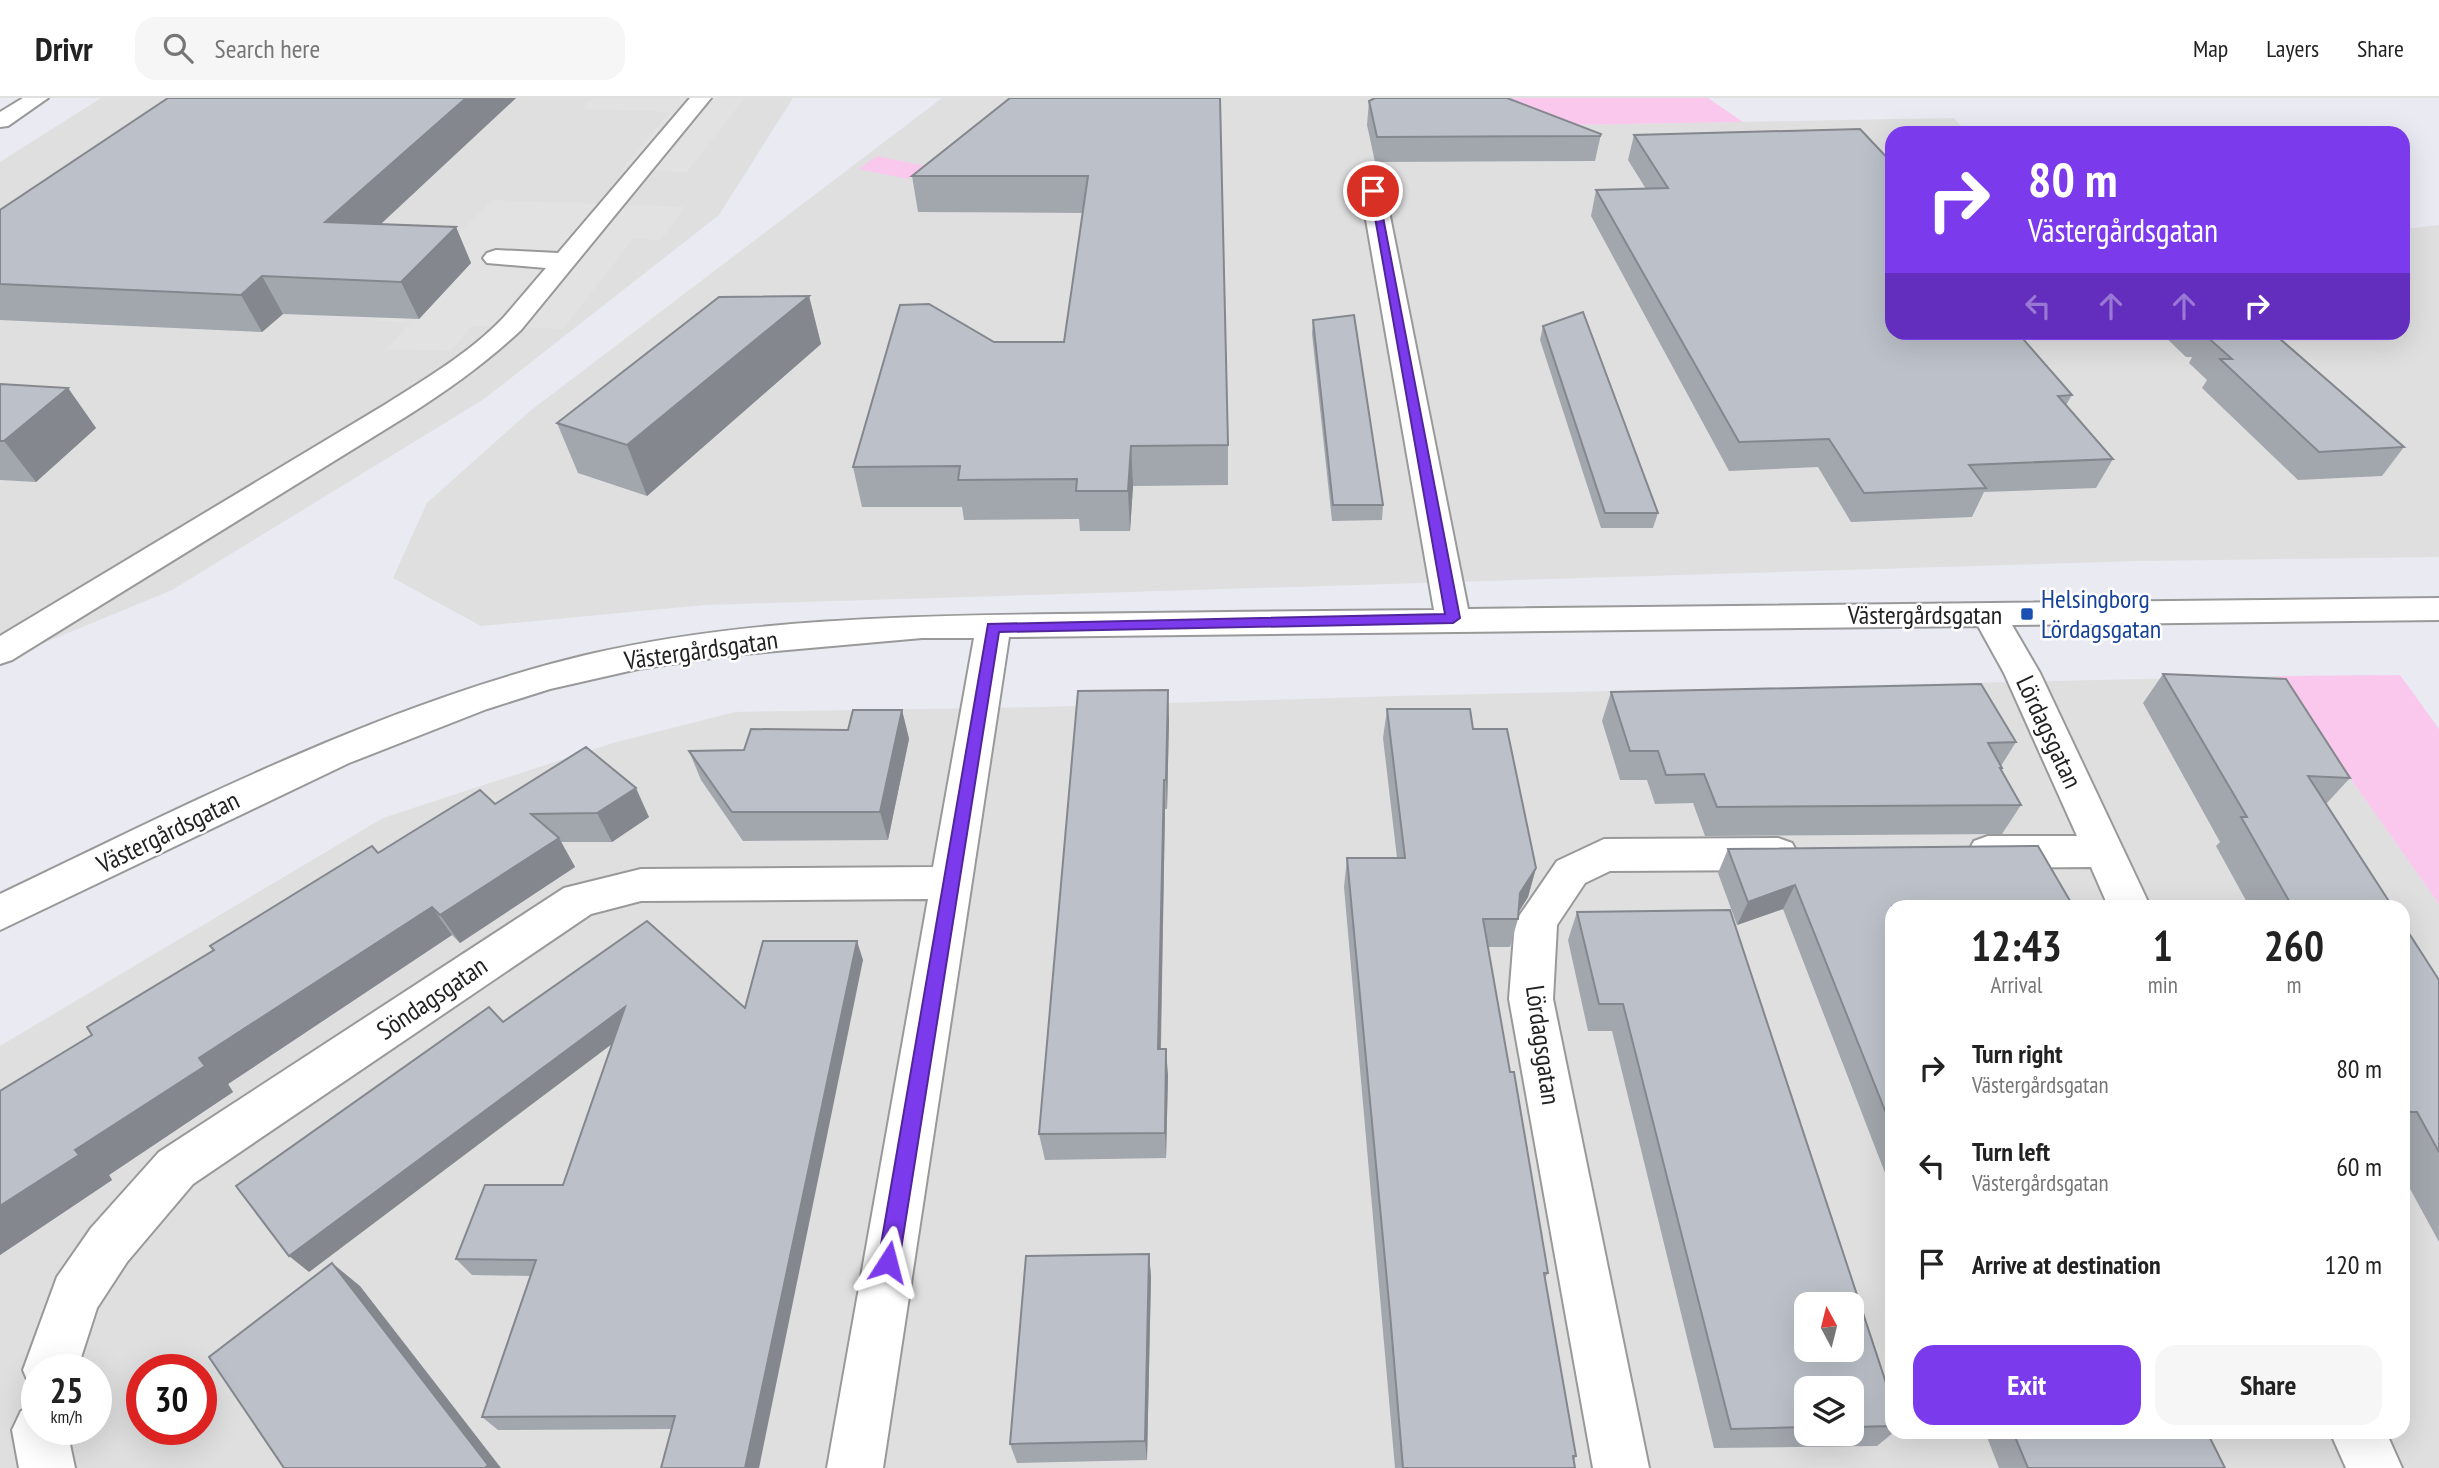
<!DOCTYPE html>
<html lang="en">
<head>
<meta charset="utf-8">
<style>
	body { margin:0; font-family:"PT Sans Narrow",sans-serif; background:#f6f6f6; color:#222; height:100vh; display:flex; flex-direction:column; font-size:26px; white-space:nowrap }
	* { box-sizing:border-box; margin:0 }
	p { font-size:23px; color:#767676 }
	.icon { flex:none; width:38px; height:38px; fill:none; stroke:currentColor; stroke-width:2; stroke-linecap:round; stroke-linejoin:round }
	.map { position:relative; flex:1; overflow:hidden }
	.drawer { position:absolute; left:1885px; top:802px; width:525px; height:539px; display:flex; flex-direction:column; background:#fff; border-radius:21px; box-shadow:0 7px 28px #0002 }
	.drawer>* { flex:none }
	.hud { position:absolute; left:1885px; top:28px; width:525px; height:214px; border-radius:21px; box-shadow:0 7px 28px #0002; background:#7c3aed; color:#fff; overflow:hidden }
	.needle { width:46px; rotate:353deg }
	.tools { position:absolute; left:1794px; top:1194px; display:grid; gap:14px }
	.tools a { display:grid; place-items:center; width:70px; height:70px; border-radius:14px; background:#fff; box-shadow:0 7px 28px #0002; font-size:35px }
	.speed { position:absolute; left:21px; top:1256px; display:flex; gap:14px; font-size:35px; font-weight:700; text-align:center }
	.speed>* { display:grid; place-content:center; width:91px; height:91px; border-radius:50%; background:#fff; box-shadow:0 7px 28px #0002; line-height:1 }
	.speed small { font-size:18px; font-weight:400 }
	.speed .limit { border:10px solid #d22; background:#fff; color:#111 }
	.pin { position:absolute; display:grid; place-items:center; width:60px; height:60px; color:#fff; margin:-30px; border:4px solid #fff; border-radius:50%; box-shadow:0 2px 7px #0007 }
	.me { position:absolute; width:77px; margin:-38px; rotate:9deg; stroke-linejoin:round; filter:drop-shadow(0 0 5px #0008) }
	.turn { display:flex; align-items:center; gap:24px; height:147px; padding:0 28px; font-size:32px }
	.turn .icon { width:91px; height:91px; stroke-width:2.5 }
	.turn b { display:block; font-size:49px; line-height:60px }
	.lanes { display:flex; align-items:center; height:66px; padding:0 28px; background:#0003; justify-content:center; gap:35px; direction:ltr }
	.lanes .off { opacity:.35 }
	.eta { display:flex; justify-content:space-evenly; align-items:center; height:119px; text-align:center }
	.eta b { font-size:42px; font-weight:700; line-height:49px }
	.action { display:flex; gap:14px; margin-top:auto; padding:14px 28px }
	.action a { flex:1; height:80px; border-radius:21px; background:#7c3aed; color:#fff; font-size:28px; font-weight:700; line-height:80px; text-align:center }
	.action a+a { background:#f6f6f6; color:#222 }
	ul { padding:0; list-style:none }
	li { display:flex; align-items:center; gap:21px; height:98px; padding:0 28px }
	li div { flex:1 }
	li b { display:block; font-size:26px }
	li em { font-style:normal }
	header { display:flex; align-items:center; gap:42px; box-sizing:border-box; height:98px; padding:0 35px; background:#fff; border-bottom:2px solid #e0e0e0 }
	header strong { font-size:33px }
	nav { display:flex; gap:38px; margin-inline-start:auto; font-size:24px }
	.search { width:490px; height:63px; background:#f6f6f6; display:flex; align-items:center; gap:18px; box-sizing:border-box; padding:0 24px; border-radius:21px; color:#767676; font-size:26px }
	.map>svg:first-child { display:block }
	.residential { fill:#dfdfe0; fill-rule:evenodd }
	.park { fill:#f9c8ec }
	.parking { fill:#e2e2e2 }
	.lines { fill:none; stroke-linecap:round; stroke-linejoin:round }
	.minor-casing { stroke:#999; stroke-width:4 }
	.minor { fill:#fff; fill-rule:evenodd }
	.wall { fill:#a2a6ad; fill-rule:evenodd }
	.shaded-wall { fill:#84878d }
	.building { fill:#bcc1c9; stroke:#84878d; stroke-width:2; fill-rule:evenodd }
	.route { fill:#7c3aed; stroke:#51269a; stroke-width:2 }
	.transit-dot { fill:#1a4fb4; stroke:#fff; stroke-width:2.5 }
	.labels { text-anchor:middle; stroke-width:5; stroke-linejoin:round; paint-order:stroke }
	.transit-label { font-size:26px; fill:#164399; stroke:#fff; text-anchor:start }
	.street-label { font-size:26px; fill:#222; stroke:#fff }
</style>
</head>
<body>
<header>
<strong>Drivr</strong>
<div class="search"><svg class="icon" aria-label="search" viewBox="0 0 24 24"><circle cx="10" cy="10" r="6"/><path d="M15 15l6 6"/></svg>Search here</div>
<nav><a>Map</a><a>Layers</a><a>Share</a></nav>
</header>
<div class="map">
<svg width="2439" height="1370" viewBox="0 0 2439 1370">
	<rect width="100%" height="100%" fill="#e9eaf2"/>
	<!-- residential -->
	<g class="residential">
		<polygon points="101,0 793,0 719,117 484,301 172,492 0,563 0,64"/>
		<polygon points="942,0 1480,0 1565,27 1954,20 1967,35 1892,35 1892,234 2403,234 2403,131 2439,127 2439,459 2139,463 705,507 481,528 393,480 427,405 530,313"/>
		<path d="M2278 578 2439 806V1370H0V948L383 720 613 645 735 614 1041 609 1397 598ZM1892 808H2403V1334H1892ZM1806 1206H1852V1251H1806ZM37 1272H96V1332H37ZM142 1272H201V1332H142ZM1806 1290H1852V1335H1806Z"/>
	</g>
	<!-- park -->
	<g class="park">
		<polygon points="1480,0 1708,0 1743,24 1565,27"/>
		<polygon points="877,58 925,68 908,81 859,71"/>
		<polygon points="2400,577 2439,631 2439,806 2278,578"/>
	</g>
	<!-- parking -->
	<g class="parking">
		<polygon points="592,0 745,0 687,74 621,72 670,14 582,11"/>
		<polygon points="491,102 685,109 661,142 633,141 563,231 472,228 450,253 387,251 411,224 376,223"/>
	</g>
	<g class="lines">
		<defs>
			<g id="minor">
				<polygon points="23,0 48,0 8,28 0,29 0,14"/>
				<path d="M690 0H711L521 232C486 265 448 292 407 318L12 562 0 566V538L386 306C427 280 471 254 504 219 518 203 532 186 546 170L487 165 483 160 487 155 496 152 558 155Z"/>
				<path d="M1373 86 1381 88 1385 93 1468 511 2439 500V522L2012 527 2040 575 2150 808H2108L2091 769 1988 770 1974 765 1968 754 1974 743 1988 738H2077L2004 575 1978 528 1009 539 883 1370H827L928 801 641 803 591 816 193 1086 127 1164 97 1210 77 1272H37V1293L31 1291 23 1272 57 1179 91 1130 159 1054 564 790 641 771 933 769 974 540H922L732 557 638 571 550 591 487 611 349 665 0 832V796C191 705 379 607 586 557 741 521 903 518 1061 516 1185 514 1310 513 1434 512L1361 93 1365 88Z"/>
				<polygon points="1778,740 1792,745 1798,756 1792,767 1778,772 1610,773 1585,785 1557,827 1553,901 1649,1370 1593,1370 1509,901 1515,824 1557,763 1604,741"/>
				<polygon points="37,1306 37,1332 67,1332 75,1370 19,1370 12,1332 21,1313"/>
				<polygon points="2330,1334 2386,1334 2402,1370 2346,1370"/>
			</g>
		</defs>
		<!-- minor casing -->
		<use href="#minor" class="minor-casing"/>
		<!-- minor -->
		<use href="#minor" class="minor"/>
	</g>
	<!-- wall -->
	<g class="wall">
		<polygon points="168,0 516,0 381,126 456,129 471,165 419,221 283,216 262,234 0,222 0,112"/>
		<polygon points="1220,0 1228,347 1228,387 1133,388 1130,433 1080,433 1079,421 964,422 962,409 862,409 853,369 994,244 1064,244 1083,115 918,114 912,78"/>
		<polygon points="1369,3 1601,36 1595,63 1375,64 1367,27"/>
		<polygon points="1634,37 1892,234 2072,297 2066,307 2113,361 2096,390 1984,394 1972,419 1851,424 1818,369 1729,373 1591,118 1596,92 1646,91 1628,62"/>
		<polygon points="809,198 821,246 647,398 578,375 557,325"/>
		<polygon points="1313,222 1383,407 1382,422 1332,423 1312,236"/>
		<polygon points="1543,228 1658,415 1653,430 1601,430 1540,242"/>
		<polygon points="2160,234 2273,234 2404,349 2382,378 2298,382 2202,290 2207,282 2189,265 2192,259 2186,259"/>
		<polygon points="0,286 68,290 96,330 36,384 0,382"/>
		<polygon points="2163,576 2350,680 2326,706 2392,808 2249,808 2216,748 2220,744 2143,605"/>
		<polygon points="1611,594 2016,644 2001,668 2002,670 2001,672 2021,707 2002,736 1705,738 1693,705 1655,706 1647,682 1620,682 1602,623"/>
		<polygon points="1387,611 1473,631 1536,770 1528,799 1519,813 1518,821 1510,849 1488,849 1510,974 1548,1175 1545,1180 1576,1358 1574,1362 1575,1370 1395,1370 1344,789 1347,760 1397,760 1383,640"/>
		<polygon points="902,612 909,641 888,742 743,743 701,682 689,653 744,652 848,632"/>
		<polygon points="1169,621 1167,711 1165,711 1161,951 1168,977 1166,1060 1045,1062 1039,1036"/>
		<polygon points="495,706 649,719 612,744 561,744 575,769 460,845 452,837 228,986 233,994 109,1077 112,1082 0,1157 0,993 92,937 378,755"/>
		<polygon points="1728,751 1892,808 1892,1093 1783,811 1737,827 1718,775"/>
		<path d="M1577 814 1892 1303V1334H1894L1877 1348 1714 1350 1612 933H1588L1568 842ZM1806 1290H1852V1335H1806Z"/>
		<polygon points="2403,826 2439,882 2439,1144 2403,1078"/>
		<polygon points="863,862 671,1331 498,1332 482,1319 531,1178 472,1177 456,1161 563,1087 612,945 309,1174 503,924 745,910"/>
		<polygon points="1149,1156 1151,1179 1147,1362 1017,1365 1010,1346"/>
		<polygon points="1985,1334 2207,1334 2225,1370 1999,1370"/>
	</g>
	<!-- shaded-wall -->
	<g class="shaded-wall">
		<polygon points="466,0 516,0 344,160 325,124"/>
		<polygon points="456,129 471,165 419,221 401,184"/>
		<polygon points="262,178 283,216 262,234 241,197"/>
		<polygon points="809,198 821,246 647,398 627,347"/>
		<polygon points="68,290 96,330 36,384 4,343"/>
		<polygon points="1131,348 1133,388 1130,433 1128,393"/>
		<polygon points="1168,592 1169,621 1167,711 1166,682"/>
		<polygon points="902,612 909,641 888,742 880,714"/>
		<polygon points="1164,682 1165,711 1160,977 1158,951"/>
		<polygon points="636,690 649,719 612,744 597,715"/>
		<polygon points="559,740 575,769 460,845 440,817"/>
		<polygon points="1536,770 1528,799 1513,823 1520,795"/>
		<polygon points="1795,787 1783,811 1737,827 1748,804"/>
		<polygon points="432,809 452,837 228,986 233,994 109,1077 112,1082 0,1157 0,1108 199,960"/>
		<polygon points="857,843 863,862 759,1370 745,1370"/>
		<polygon points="625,909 636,928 309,1174 289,1158"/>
		<polygon points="1166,951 1168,977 1166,1060 1165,1035"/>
		<polygon points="1149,1156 1151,1179 1147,1362 1145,1343"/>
		<polygon points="332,1165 360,1188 501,1370 485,1370"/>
	</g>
	<!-- building -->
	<g class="building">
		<polygon points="168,0 466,0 325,124 456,129 401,184 262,178 241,197 0,186 0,112"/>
		<polygon points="1010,0 1220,0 1228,347 1131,348 1128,393 1076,393 1077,381 958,382 960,368 853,369 900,207 929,206 994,244 1064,244 1088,78 912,78"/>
		<polygon points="1375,0 1507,0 1601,36 1600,38 1377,39 1369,3"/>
		<polygon points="1860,31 1892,65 1892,234 2017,234 2072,297 2058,298 2113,361 1969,367 1986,390 1864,395 1829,341 1739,344 1596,92 1668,90 1634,37"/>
		<polygon points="809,198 627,347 557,325 719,199"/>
		<polygon points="1583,214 1658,415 1605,415 1543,228"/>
		<polygon points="1354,217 1383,407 1333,407 1313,222"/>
		<polygon points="2272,234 2404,349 2319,354 2220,261 2232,261 2205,237"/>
		<polygon points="0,286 68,290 4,343 0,343"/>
		<polygon points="2163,576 2286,581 2350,680 2308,678 2392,808 2292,808 2241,719 2247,719"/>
		<polygon points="1981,586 2016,644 1988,645 2002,670 2000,670 2021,707 1717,709 1704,676 1666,677 1658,653 1630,653 1611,594"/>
		<polygon points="1168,592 1166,682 1164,682 1158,951 1166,951 1165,1035 1039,1036 1078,593"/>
		<polygon points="1387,611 1470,611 1473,631 1507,631 1536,770 1520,795 1518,821 1483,821 1510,974 1514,974 1548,1175 1544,1175 1576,1358 1573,1358 1575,1370 1403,1370 1390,1215 1347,760 1405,760"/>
		<polygon points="853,612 902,612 880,714 732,714 689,653 744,652 751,631 848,632"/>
		<polygon points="586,649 636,690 597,715 531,716 559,740 440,817 432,809 199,960 205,968 75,1052 79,1057 0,1108 0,993 92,937 87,929 214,852 210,848 372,748 378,755 480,692 495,706"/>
		<polygon points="2038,748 2073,808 1892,808 1892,1030 1795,787 1748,804 1728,751"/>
		<path d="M1730 812 1892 1303V1328L1852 1329V1290H1806V1329L1731 1331 1623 906H1599L1577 814ZM1806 1206H1852V1251H1806Z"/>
		<polygon points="647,823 745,910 763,843 857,843 745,1370 661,1370 675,1318 482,1319 536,1162 456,1161 485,1087 563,1087 625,909 289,1158 236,1088 489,909 503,924"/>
		<polygon points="2403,826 2439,882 2439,1054 2417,1014 2410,1014 2403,1001"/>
		<polygon points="1149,1156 1145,1343 1010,1346 1026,1158"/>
		<polygon points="332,1165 488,1367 485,1370 284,1370 209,1259"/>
		<polygon points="2013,1334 2207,1334 2225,1370 2028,1370"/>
	</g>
	<!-- route -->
	<polygon class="route" points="1370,91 1378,93 1460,520 1453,525 999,534 899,1164 896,1171 888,1174 881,1171 878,1164 988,526 1445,516"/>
	<!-- markers -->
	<rect class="transit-dot" x="2020" y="509" width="14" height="14" rx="3.5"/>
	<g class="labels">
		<!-- transit labels -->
		<g class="transit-label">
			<text x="2041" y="510">Helsingborg<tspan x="2041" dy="30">Lördagsgatan</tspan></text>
		</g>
		<!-- street labels -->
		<g class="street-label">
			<text x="1925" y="526">Västergårdsgatan</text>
			<text transform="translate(701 552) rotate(-8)" y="9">Västergårdsgatan</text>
			<text transform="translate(2049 634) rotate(65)" y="9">Lördagsgatan</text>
			<text transform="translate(168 734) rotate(-26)" y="9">Västergårdsgatan</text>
			<text transform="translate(432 900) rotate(-34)" y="9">Söndagsgatan</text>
			<text transform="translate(1543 947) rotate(82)" y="9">Lördagsgatan</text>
		</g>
	</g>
</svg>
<div class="tools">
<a><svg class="needle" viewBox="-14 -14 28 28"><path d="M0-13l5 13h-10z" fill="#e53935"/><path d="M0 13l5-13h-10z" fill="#767676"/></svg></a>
<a><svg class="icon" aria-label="layers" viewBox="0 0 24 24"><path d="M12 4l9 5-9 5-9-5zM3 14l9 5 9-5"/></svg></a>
</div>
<div class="speed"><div>25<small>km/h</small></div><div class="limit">30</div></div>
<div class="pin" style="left:1373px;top:93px;background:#d93025"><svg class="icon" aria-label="arrive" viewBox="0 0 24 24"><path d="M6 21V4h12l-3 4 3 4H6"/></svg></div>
<svg class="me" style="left:888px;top:1164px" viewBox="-20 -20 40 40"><path d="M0-17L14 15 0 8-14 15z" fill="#7c3aed" stroke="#fff" stroke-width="4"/></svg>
<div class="hud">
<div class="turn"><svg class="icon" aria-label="right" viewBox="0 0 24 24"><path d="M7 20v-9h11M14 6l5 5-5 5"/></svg><div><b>80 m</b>Västergårdsgatan</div></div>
<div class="lanes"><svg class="icon off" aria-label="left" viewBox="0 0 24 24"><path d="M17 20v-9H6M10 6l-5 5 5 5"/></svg><svg class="icon off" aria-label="ahead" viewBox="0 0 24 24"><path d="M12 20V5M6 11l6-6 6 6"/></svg><svg class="icon off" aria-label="ahead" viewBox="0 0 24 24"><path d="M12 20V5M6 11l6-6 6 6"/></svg><svg class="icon" aria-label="right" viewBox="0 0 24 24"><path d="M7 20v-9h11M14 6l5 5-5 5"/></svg></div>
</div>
<section class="drawer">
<div class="eta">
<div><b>12:43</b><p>Arrival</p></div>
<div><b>1</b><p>min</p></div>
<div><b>260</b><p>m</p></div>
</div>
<ul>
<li><svg class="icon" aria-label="right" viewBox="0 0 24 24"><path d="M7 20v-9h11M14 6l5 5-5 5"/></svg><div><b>Turn right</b><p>Västergårdsgatan</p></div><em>80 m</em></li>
<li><svg class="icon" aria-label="left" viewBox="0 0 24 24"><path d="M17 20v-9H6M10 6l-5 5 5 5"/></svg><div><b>Turn left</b><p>Västergårdsgatan</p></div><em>60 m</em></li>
<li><svg class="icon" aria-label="arrive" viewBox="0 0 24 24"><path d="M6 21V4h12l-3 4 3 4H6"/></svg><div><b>Arrive at destination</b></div><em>120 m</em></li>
</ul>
<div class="action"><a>Exit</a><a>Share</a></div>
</section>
</div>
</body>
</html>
